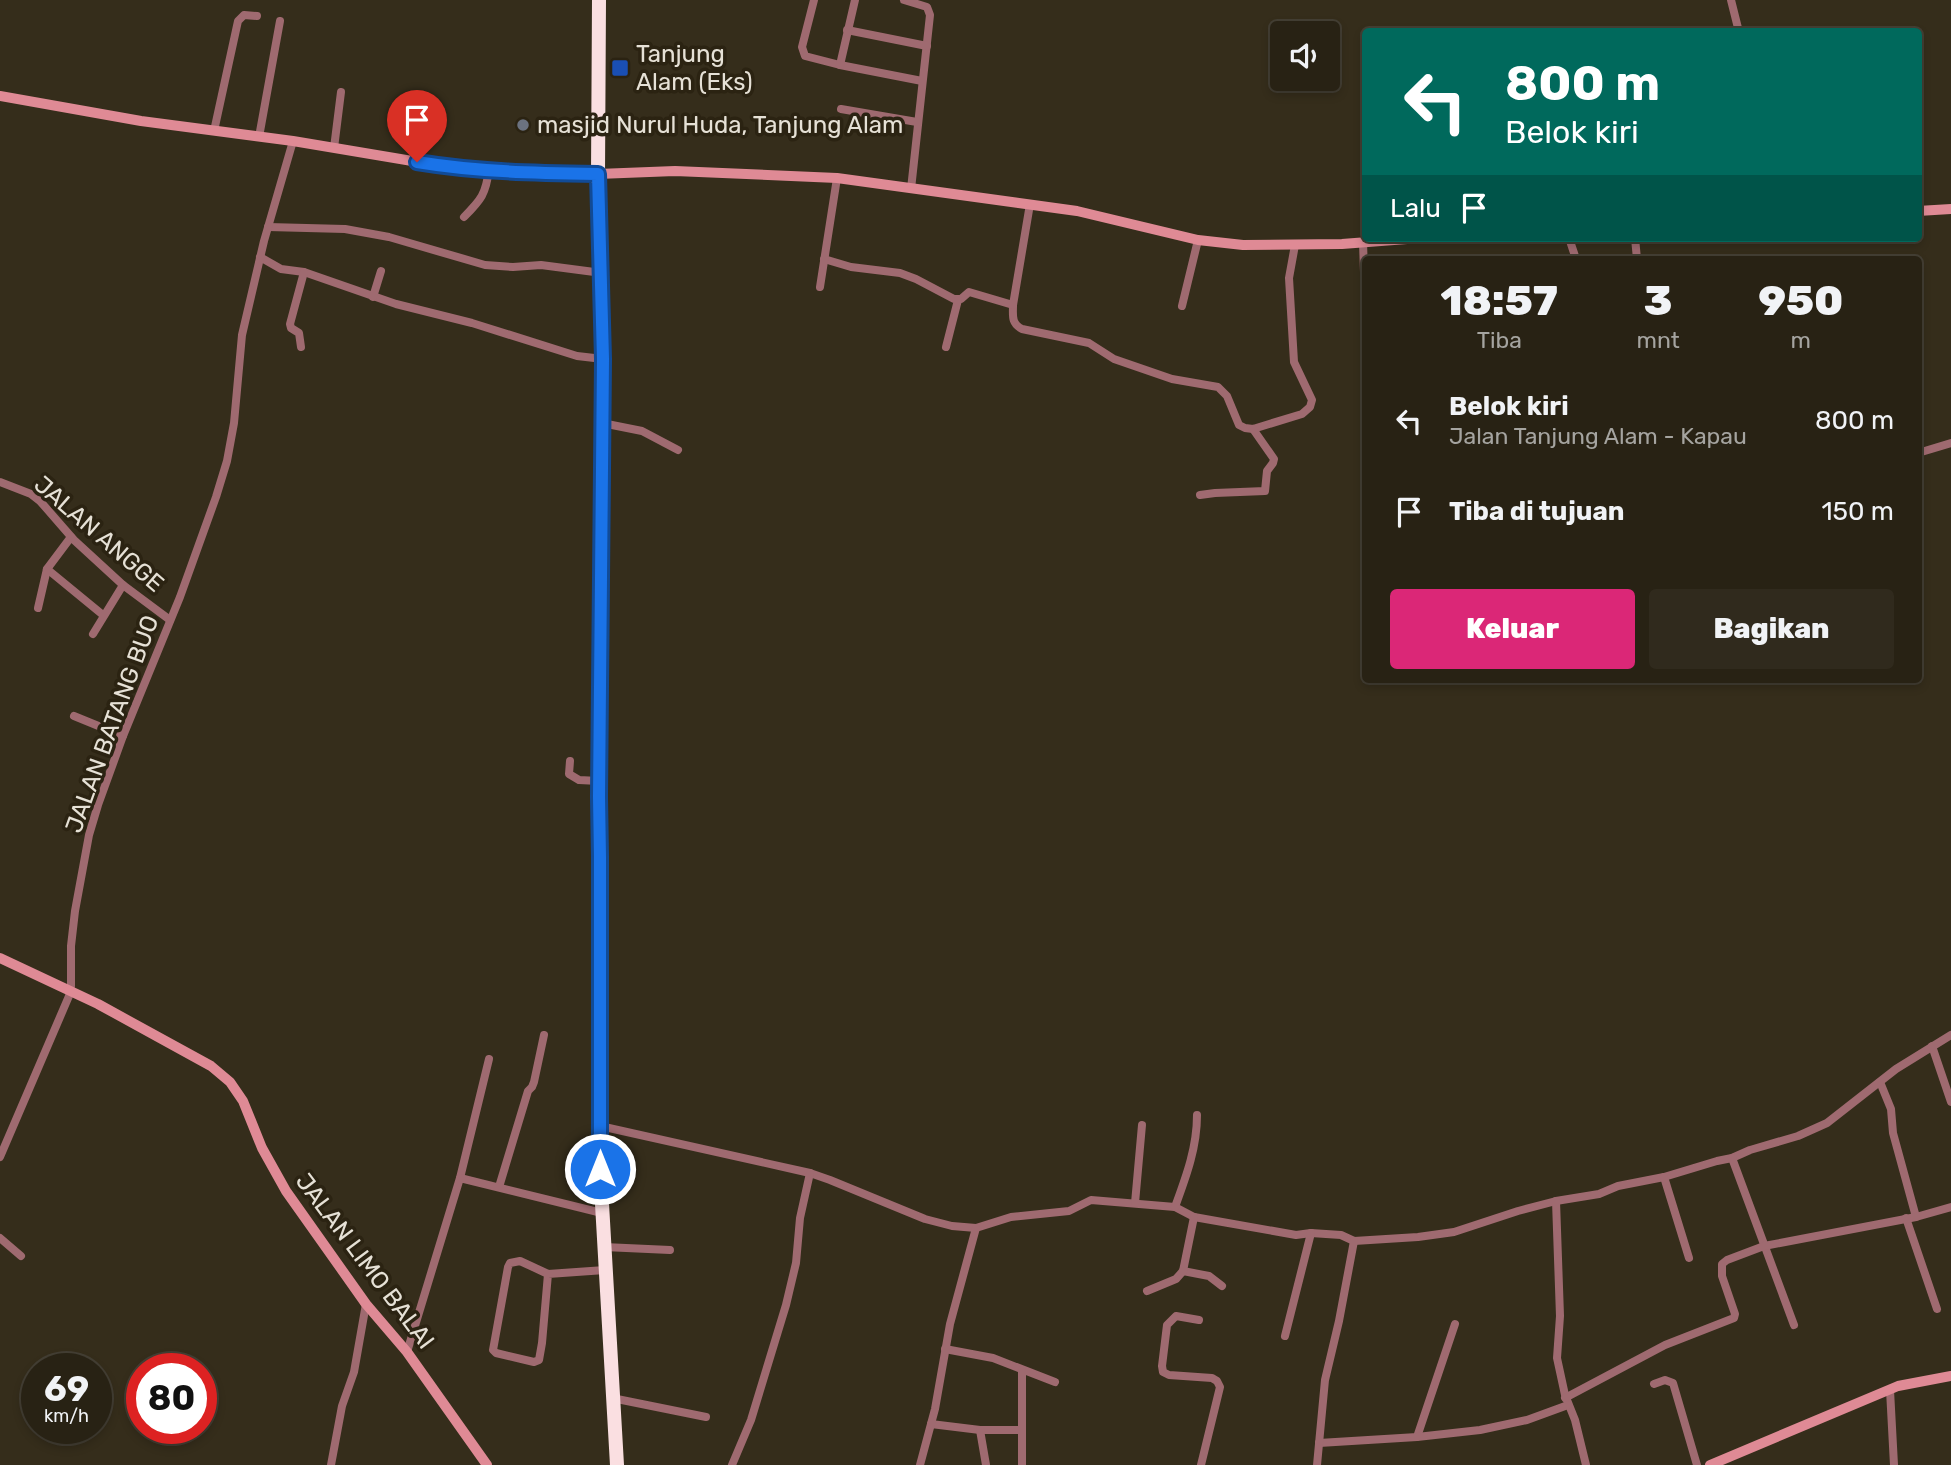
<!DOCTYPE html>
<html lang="id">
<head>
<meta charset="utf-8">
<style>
	body { margin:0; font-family:Rubik,sans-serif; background:#302a1d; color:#f1f3f6; height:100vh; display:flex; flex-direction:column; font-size:26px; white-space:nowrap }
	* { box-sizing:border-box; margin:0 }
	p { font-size:23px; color:#a5a4a0 }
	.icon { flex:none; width:38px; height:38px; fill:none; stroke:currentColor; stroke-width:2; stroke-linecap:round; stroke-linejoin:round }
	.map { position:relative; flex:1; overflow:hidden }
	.sheet { position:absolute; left:1362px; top:256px; width:560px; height:427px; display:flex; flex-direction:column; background:#282214; border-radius:7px; box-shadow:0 4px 10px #0003,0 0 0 2px #443f34 }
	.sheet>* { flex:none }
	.banner { position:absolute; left:1362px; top:28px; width:560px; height:214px; border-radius:7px; box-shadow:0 4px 10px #0003,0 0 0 2px #443f34; background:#00695c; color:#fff; overflow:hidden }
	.controls { position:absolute; left:1270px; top:21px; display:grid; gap:14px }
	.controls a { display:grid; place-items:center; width:70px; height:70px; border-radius:7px; background:#282214; box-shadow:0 4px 10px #0003,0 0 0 2px #443f34; font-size:35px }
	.speed { position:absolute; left:21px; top:1353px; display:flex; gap:14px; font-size:35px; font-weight:700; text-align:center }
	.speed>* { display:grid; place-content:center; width:91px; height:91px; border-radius:50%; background:#282214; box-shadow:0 4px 10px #0003,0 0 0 2px #443f34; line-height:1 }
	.speed small { font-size:18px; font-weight:400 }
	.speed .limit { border:10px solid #d22; background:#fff; color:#111 }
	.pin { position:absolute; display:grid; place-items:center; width:60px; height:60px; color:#fff; margin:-72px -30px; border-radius:50% 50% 50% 0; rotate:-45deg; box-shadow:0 0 7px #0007 }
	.pin .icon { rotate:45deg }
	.me { position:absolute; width:77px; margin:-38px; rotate:0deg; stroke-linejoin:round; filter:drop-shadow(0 0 5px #0008) }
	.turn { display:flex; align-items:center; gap:24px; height:147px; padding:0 28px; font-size:32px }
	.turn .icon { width:91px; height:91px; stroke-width:2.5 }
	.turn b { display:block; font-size:49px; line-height:60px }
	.then { display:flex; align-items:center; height:66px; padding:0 28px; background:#0003; gap:14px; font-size:26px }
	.eta { display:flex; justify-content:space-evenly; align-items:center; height:119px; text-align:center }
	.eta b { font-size:42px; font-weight:800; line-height:49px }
	.primary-button { display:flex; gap:14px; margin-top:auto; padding:14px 28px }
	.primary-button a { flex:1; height:80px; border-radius:7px; background:#db2777; color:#fff; font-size:28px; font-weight:800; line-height:80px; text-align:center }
	.primary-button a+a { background:#302a1d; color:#f1f3f6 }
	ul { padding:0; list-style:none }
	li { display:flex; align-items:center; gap:21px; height:91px; padding:0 28px }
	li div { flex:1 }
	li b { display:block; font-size:26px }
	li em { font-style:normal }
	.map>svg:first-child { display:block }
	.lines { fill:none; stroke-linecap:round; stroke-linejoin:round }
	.street { stroke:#9f6a70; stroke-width:8 }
	.secondary { stroke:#df8a95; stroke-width:10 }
	.highway { stroke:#fadfe1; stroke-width:14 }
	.route-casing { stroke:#114b97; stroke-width:18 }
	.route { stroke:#1a73e8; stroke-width:12 }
	.transit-dot { fill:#1a4fb4; stroke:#2b2312; stroke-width:2.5 }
	.worship-dot { fill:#6b7280; stroke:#2b2312; stroke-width:2.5 }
	.labels { text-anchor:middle; stroke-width:7; stroke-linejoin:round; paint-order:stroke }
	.poi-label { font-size:24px; fill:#e6e1d6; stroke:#2b2312; text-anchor:start }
	.street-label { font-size:24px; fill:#e6e1d6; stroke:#2b2312 }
</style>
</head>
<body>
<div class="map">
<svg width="1951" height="1465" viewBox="0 0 1951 1465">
	<rect width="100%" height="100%" fill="#352d1b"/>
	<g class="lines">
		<!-- street -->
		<g class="street">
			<polyline points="814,0 802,47 805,56 840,65 922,81"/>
			<polyline points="904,0 927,7 930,15 911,189"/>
			<polyline points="1731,0 1739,32"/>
			<polyline points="847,30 927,46"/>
			<polyline points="840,65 855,0"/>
			<polyline points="841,109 917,122"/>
			<polyline points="214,131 238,21 244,15 257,16"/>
			<polyline points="259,137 280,21"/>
			<polyline points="334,148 341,92"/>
			<path d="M1030 204 1013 305C1013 316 1011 323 1022 329L1089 343 1114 359 1172 379 1218 387 1227 396 1239 425 1245 428 1253 429 1302 414 1310 407 1312 400 1294 362 1289 278 1295 245"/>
			<path d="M464 217C481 200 486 194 489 169"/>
			<polyline points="268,227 345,229 389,237 485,265 513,267 541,265 602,273"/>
			<polyline points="1569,238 1576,259"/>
			<polyline points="1635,238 1637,259"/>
			<polyline points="1363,242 1365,302"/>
			<polyline points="260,257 281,269 304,272 396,304 472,323 577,356 603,359"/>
			<polyline points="824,259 851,267 900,273 916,279 954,299 961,299 969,292 1013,305"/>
			<polyline points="820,287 837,178"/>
			<polyline points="373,297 381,271"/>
			<polyline points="1182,306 1198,240"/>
			<polyline points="301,347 299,333 291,328 290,324 304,272"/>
			<polyline points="946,347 958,300"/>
			<polyline points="602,423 642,431 678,450"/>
			<polyline points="1918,453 1951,443"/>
			<polyline points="0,482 31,494 40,501 74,540 123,585 170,620"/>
			<polyline points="1200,495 1215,493 1265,491 1267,471 1273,463 1274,459 1253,429"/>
			<polyline points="47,569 103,615"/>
			<polyline points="38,608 47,569 71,537"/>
			<polyline points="93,634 123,585"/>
			<polyline points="74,716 123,736"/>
			<polyline points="570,761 569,774 579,780 599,781"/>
			<polyline points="1932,1046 1951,1102"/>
			<polyline points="1880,1082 1891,1109 1893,1133 1916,1217"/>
			<polyline points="600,1126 810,1173 830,1180 925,1219 952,1226 976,1228 1011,1217 1069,1211 1091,1200 1175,1207 1194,1217 1296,1235 1311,1233 1341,1235 1354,1241 1418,1237 1454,1232 1518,1211 1556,1201 1599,1194 1618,1186 1664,1177 1717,1161 1732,1158 1750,1150 1798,1136 1827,1123 1896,1069 1951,1035"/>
			<polyline points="0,1157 69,996 71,986 71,946 75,911 89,835 98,805 123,736 180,597 216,497 227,461 234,423 242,335 264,241 293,141"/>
			<polyline points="1732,1158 1794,1325"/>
			<polyline points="1664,1177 1689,1258"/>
			<polyline points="460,1178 489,1059"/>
			<polyline points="499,1187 528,1091 532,1087 534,1082 544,1035"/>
			<polyline points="1556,1201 1560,1316 1557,1358 1565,1395 1575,1420 1586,1465"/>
			<polyline points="1135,1203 1142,1125"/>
			<path d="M1175 1207C1186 1177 1197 1148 1197 1115"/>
			<polyline points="1906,1218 1937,1309"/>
			<polyline points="0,1238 21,1256"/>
			<polyline points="604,1247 670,1250"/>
			<polyline points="1183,1271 1209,1276 1222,1286"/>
			<polyline points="548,1274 542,1343 539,1360 534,1362 496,1353 493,1350 495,1339 508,1267 510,1263 520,1261 548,1274 605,1270"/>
			<polyline points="1147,1291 1176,1279 1183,1271 1194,1217"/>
			<polyline points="1199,1320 1176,1316 1167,1325 1162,1366 1163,1372 1169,1375 1212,1378 1217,1381 1220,1387 1201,1465"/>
			<polyline points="1285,1336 1311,1233"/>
			<polyline points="945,1349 993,1358 1055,1382"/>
			<polyline points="407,1352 460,1178 602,1213"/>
			<polyline points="1654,1384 1665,1380 1673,1383 1697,1465"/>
			<polyline points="1890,1390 1894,1465"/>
			<polyline points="612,1398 706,1417"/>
			<polyline points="1565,1398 1665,1345 1734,1318 1735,1314 1722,1276 1722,1264 1727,1260 1764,1246 1916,1217 1951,1207"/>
			<polyline points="931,1424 980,1430 1022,1430"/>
			<polyline points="980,1430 986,1465"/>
			<polyline points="1417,1437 1455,1324"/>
			<polyline points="1319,1443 1417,1437 1480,1430 1527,1420 1568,1405"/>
			<polyline points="331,1465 342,1406 354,1372 366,1304"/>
			<polyline points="732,1465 751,1420 786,1305 796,1263 800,1218 810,1173"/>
			<polyline points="920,1465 935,1409 950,1324 976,1228"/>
			<polyline points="1022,1465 1022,1370"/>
			<polyline points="1317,1465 1325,1380 1339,1321 1354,1241"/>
		</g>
		<!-- secondary -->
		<g class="secondary">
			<polyline points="0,96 141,121 293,141 436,165 542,173 598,174 675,171 837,178 1077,211 1198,240 1243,245 1342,244 1420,238"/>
			<polyline points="1918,211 1951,209"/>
			<polyline points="0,958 98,1004 211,1066 230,1082 243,1101 262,1148 286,1191 366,1304 407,1352 487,1465"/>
			<polyline points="1710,1465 1898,1386 1951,1376"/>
		</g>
		<!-- highway -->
		<polyline class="highway" points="599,0 598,174 603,359 599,797 600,857 600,1169 617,1465"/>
	</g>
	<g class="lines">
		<defs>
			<path id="route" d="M417 162C477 172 538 173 598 174L603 359 599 797 600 857V1169"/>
		</defs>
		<!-- route casing -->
		<use href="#route" class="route-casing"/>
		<!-- route -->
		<use href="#route" class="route"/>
	</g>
	<!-- markers -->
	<rect class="transit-dot" x="611" y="59" width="18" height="18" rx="3.5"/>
	<circle class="worship-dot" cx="523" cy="125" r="7"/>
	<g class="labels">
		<!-- poi labels -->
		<g class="poi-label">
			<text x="636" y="62">Tanjung<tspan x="636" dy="28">Alam (Eks)</tspan></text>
			<text x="537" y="133">masjid Nurul Huda, Tanjung Alam</text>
		</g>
		<!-- street labels -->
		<g class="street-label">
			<text transform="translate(99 534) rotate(41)" y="8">JALAN ANGGE</text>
			<text transform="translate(112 724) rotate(-70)" y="8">JALAN BATANG BUO</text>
			<text transform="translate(365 1261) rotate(53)" y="8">JALAN LIMO BALAI</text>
		</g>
	</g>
</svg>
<div class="controls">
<a><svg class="icon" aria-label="sound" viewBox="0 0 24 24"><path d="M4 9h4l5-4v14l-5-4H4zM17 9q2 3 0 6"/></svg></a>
</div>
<div class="speed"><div>69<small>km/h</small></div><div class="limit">80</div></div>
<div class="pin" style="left:417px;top:162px;background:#d93025"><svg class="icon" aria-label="arrive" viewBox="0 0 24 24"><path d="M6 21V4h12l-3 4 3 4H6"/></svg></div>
<svg class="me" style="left:600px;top:1169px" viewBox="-20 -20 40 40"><circle r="17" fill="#1a73e8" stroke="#fff" stroke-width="3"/><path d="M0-11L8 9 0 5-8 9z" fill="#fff"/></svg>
<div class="banner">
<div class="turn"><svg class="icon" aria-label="left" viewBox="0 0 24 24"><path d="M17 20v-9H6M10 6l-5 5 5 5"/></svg><div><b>800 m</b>Belok kiri</div></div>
<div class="then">Lalu<svg class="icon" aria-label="arrive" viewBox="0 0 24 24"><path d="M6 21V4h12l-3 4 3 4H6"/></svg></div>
</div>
<section class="sheet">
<div class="eta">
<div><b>18:57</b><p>Tiba</p></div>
<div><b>3</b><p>mnt</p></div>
<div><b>950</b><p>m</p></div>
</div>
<ul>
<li><svg class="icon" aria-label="left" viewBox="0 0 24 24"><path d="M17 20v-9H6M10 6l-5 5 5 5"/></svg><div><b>Belok kiri</b><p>Jalan Tanjung Alam - Kapau</p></div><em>800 m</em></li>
<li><svg class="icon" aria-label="arrive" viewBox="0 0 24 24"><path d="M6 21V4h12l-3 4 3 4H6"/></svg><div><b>Tiba di tujuan</b></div><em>150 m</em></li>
</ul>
<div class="primary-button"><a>Keluar</a><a>Bagikan</a></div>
</section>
</div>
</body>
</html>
